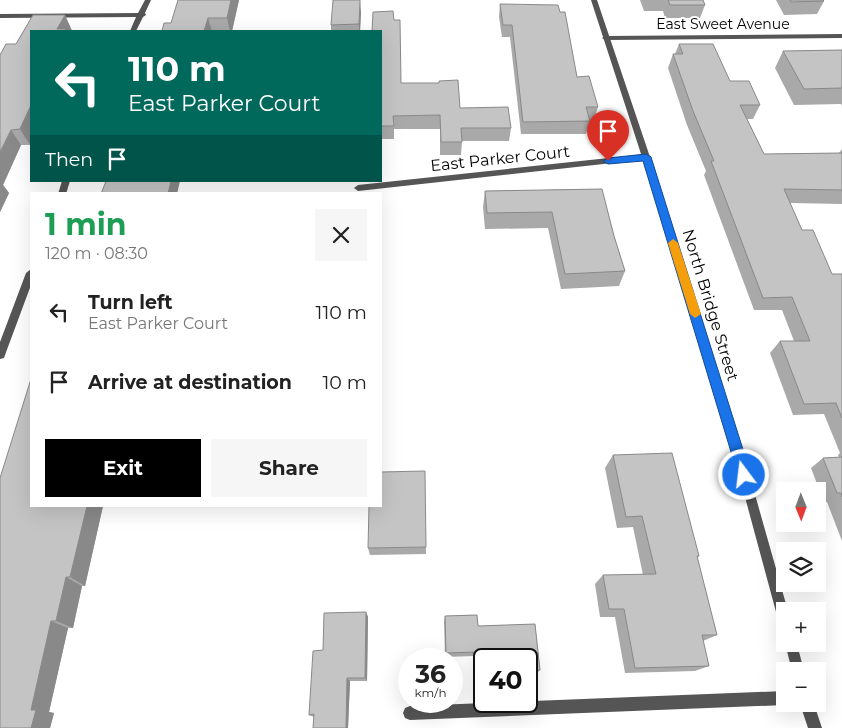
<!DOCTYPE html>
<html lang="en">
<head>
<meta charset="utf-8">
<style>
	body { margin:0; font-family:Montserrat,sans-serif; background:#f6f6f6; color:#222; height:100vh; display:flex; flex-direction:column; font-size:19px; white-space:nowrap }
	* { box-sizing:border-box; margin:0 }
	p { font-size:16px; color:#767676 }
	.icon { flex:none; width:28px; height:28px; fill:none; stroke:currentColor; stroke-width:2; stroke-linecap:round; stroke-linejoin:round }
	.map { position:relative; flex:1; overflow:hidden }
	.panel { position:absolute; left:30px; top:192px; width:352px; height:315px; display:flex; flex-direction:column; background:#fff; border-radius:0px; box-shadow:0 5px 20px #0002 }
	.panel>* { flex:none }
	.hud { position:absolute; left:30px; top:30px; width:352px; height:152px; border-radius:0px; box-shadow:0 5px 20px #0002; background:#00695c; color:#fff; overflow:hidden }
	.needle { width:32px; rotate:179deg }
	.buttons { position:absolute; left:776px; top:482px; display:grid; gap:10px }
	.buttons a { display:grid; place-items:center; width:50px; height:50px; border-radius:0px; background:#fff; box-shadow:0 5px 20px #0002; font-size:25px }
	.speed { position:absolute; left:398px; top:648px; display:flex; gap:10px; font-size:25px; font-weight:700; text-align:center }
	.speed>* { display:grid; place-content:center; width:65px; height:65px; border-radius:50%; background:#fff; box-shadow:0 5px 20px #0002; line-height:1 }
	.speed small { font-size:12px; font-weight:400 }
	.speed .limit { border:2px solid #111; border-radius:8px; background:#fff; color:#111 }
	.pin { position:absolute; display:grid; place-items:center; width:42px; height:42px; color:#fff; margin:-51px -21px; border-radius:50% 50% 50% 0; rotate:-45deg; box-shadow:0 0 5px #0007 }
	.pin .icon { rotate:45deg }
	.me { position:absolute; width:55px; margin:-28px; rotate:345deg; stroke-linejoin:round; filter:drop-shadow(0 0 4px #0008) }
	.turn { display:flex; align-items:center; gap:18px; height:105px; padding:0 15px; font-size:22px }
	.turn .icon { width:65px; height:65px; stroke-width:2.5 }
	.turn b { display:block; font-size:35px; line-height:42px }
	.then { display:flex; align-items:center; height:48px; padding:0 15px; background:#0003; gap:10px; font-size:19px }
	.round { display:grid; place-items:center; flex:none; width:52px; height:52px; border-radius:0px; background:#f6f6f6 }
	.headline { display:flex; align-items:center; justify-content:space-between; height:85px; padding:0 15px }
	h1 { font-size:30px; font-weight:700; line-height:38px; color:#1e9e55 }
	.cta { display:flex; gap:10px; margin-top:auto; padding:10px 15px }
	.cta a { flex:1; height:58px; border-radius:0px; background:#000; color:#fff; font-size:20px; font-weight:700; line-height:58px; text-align:center }
	.cta a+a { background:#f6f6f6; color:#222 }
	ul { padding:0; list-style:none }
	li { display:flex; align-items:center; gap:15px; height:70px; padding:0 15px }
	li div { flex:1 }
	li b { display:block; font-size:19px }
	li em { font-style:normal }
	.map>svg:first-child { display:block }
	.lines { fill:none; stroke-linecap:round; stroke-linejoin:round }
	.minor { fill:#555; fill-rule:evenodd }
	.tertiary { fill:#555; fill-rule:evenodd }
	.wall { fill:#a9a9a9 }
	.shaded-wall { fill:#898989 }
	.building { fill:#c4c4c4; stroke:#898989 }
	.route { fill:#1a73e8; stroke:#114b97 }
	.slow { fill:#f59e0b }
	.labels { text-anchor:middle; stroke-width:4; stroke-linejoin:round; paint-order:stroke }
	.far-street-label { font-size:14px; fill:#000; stroke:#fff }
	.street-label { font-size:16px; fill:#000; stroke:#fff }
</style>
</head>
<body>
<div class="map">
<svg width="842" height="728" viewBox="0 0 842 728">
	<rect width="100%" height="100%" fill="#fff"/>
	<g class="lines">
		<!-- minor -->
		<g class="minor">
			<polygon points="145,0 151,0 145,13 146,15 143,17 136,31 130,31 136,17 0,18 0,14 138,13"/>
			<polygon points="842,34 842,38 605,40 602,38 605,36"/>
			<polygon points="646,154 649,155 649,159 358,191 354,188 358,185"/>
			<polygon points="62,181 70,181 66,194 58,194"/>
			<polygon points="31,269 31,285 5,355 4,358 0,359 0,342 26,273"/>
			<polygon points="785,691 785,704 787,704 785,705 410,720 405,718 403,713 405,708 410,706"/>
		</g>
		<!-- tertiary -->
		<g class="tertiary">
			<polygon points="591,0 597,0 650,157 739,438 788,611 785,611 785,629 781,627 779,623 729,438 642,157"/>
			<polygon points="785,643 797,644 804,671 792,671"/>
			<polygon points="800,704 814,704 822,728 808,728"/>
		</g>
	</g>
	<!-- wall -->
	<g class="wall">
		<polygon points="178,0 239,0 232,31 162,31 171,23"/>
		<polygon points="640,0 703,0 705,5 700,18 665,18 663,11 644,11"/>
		<polygon points="776,0 823,0 824,1 817,14 784,15"/>
		<polygon points="500,4 577,77 598,107 594,119 589,120 590,121 586,134 521,134 510,37 502,37 499,17"/>
		<polygon points="361,12 360,31 331,31 331,25"/>
		<polygon points="33,15 65,15 72,31 31,31 31,142 30,145 21,145 3,185 9,193 0,212 0,55 6,44 16,44"/>
		<polygon points="394,20 401,83 460,108 511,128 509,141 462,141 461,155 440,155 440,129 394,129 394,139 381,139 381,31"/>
		<polygon points="679,44 730,81 760,105 753,119 747,119 764,154 839,153 842,149 842,204 790,203 802,230 832,274 842,274 842,541 827,502 824,502 811,468 823,458 839,457 838,455 840,453 824,414 793,415 770,353 780,341 794,341 782,310 754,310 704,175 706,171 687,125 668,68 673,54 675,54"/>
		<polygon points="842,50 842,106 841,104 794,105 775,68 783,51"/>
		<polygon points="602,189 614,236 625,271 619,286 561,289 548,228 485,229 483,207 485,191"/>
		<polygon points="613,455 699,556 697,557 717,635 703,641 709,666 695,671 625,673 615,617 600,617 595,584 603,575 643,575 633,527 617,528 605,468"/>
		<polygon points="31,506 103,506 85,586 82,586 73,628 68,628 49,712 54,713 50,728 0,728"/>
		<polygon points="426,547 426,554 370,555 368,548"/>
		<polygon points="366,612 368,617 367,681 350,681 348,728 313,728 314,717 309,715 323,650"/>
		<polygon points="477,615 478,626 535,624 540,670 536,674 526,674 526,659 484,659 484,675 476,675 475,656 445,657 444,621 445,616"/>
	</g>
	<!-- shaded-wall -->
	<g class="shaded-wall">
		<polygon points="231,0 239,0 232,31 230,31 227,18"/>
		<polygon points="360,0 361,12 360,31 359,31 359,24"/>
		<polygon points="65,15 72,31 58,31 57,29"/>
		<polygon points="208,18 212,31 204,31"/>
		<polygon points="31,105 31,142 30,145 20,129"/>
		<polygon points="11,130 21,145 3,185 9,193 0,212 0,152"/>
		<polygon points="169,181 180,181 177,194 168,194"/>
		<polygon points="87,506 103,506 85,586 70,577"/>
		<polygon points="66,577 82,586 73,628 56,621"/>
		<polygon points="366,612 368,617 367,681 365,678"/>
		<polygon points="51,621 68,628 49,712 54,713 50,728 31,728 31,710"/>
		<polygon points="347,678 350,681 348,728 346,728"/>
	</g>
	<!-- building -->
	<g class="building">
		<polygon points="178,0 231,0 227,18 208,18 204,31 162,31 164,23 171,23"/>
		<polygon points="333,0 360,0 359,24 331,25"/>
		<polygon points="668,0 703,0 705,5 670,5"/>
		<polygon points="790,0 823,0 824,1 791,2"/>
		<polygon points="500,4 558,5 560,12 565,12 577,77 589,76 598,107 586,107 590,121 523,122 512,25 503,25"/>
		<polygon points="393,11 394,20 400,20 401,83 439,83 439,81 458,80 460,108 508,107 511,128 461,128 462,142 441,142 440,115 393,116 394,126 381,126 381,31 372,31 373,12"/>
		<polygon points="33,15 65,15 57,29 66,29 65,31 31,31 31,105 20,129 11,130 0,152 0,55 6,44 16,44"/>
		<polygon points="679,44 713,44 730,81 749,81 760,105 740,105 764,154 842,153 842,190 784,189 802,230 813,230 832,274 842,274 842,418 836,403 804,404 780,341 810,341 792,297 763,298 711,161 714,161 693,111 673,54 683,54"/>
		<polygon points="842,50 842,88 804,89 783,51"/>
		<polygon points="106,181 171,181 168,194 101,194"/>
		<polygon points="602,189 614,236 625,271 565,274 552,212 487,213 485,191"/>
		<polygon points="31,379 31,506 87,506 70,577 66,577 56,621 51,621 31,710 36,710 31,728 0,728 0,478"/>
		<polygon points="672,453 699,556 697,556 717,635 702,635 709,666 635,668 624,609 609,609 603,575 656,574 642,516 626,517 613,455"/>
		<polygon points="842,457 842,497 841,493 837,493 823,458"/>
		<polygon points="425,471 426,547 368,548 369,506 381,506 381,472"/>
		<polygon points="366,612 365,678 347,678 346,728 313,728 314,714 309,715 313,651 323,650 324,613"/>
		<polygon points="477,615 478,626 535,624 540,670 526,671 526,659 484,659 484,671 478,672 477,652 446,653 445,616"/>
	</g>
	<!-- route -->
	<polygon class="route" points="646,154 651,157 751,475 749,479 744,481 740,479 738,475 643,161 608,164 603,161 608,158"/>
	<!-- slow -->
	<polygon class="slow" points="673,239 678,243 701,314 695,318 690,314 668,243"/>
	<g class="labels">
		<!-- far-street labels -->
		<g class="far-street-label">
			<text x="723" y="29">East Sweet Avenue</text>
		</g>
		<!-- street labels -->
		<g class="street-label">
			<text transform="translate(500 158) rotate(-6)" y="6">East Parker Court</text>
			<text transform="translate(711 305) rotate(73)" y="6">North Bridge Street</text>
		</g>
	</g>
</svg>
<div class="buttons">
<a><svg class="needle" viewBox="-14 -14 28 28"><path d="M0-13l5 13h-10z" fill="#e53935"/><path d="M0 13l5-13h-10z" fill="#767676"/></svg></a>
<a><svg class="icon" aria-label="layers" viewBox="0 0 24 24"><path d="M12 4l9 5-9 5-9-5zM3 14l9 5 9-5"/></svg></a>
<a>+</a>
<a>−</a>
</div>
<div class="speed"><div>36<small>km/h</small></div><div class="limit">40</div></div>
<div class="pin" style="left:608px;top:161px;background:#d93025"><svg class="icon" aria-label="arrive" viewBox="0 0 24 24"><path d="M6 21V4h12l-3 4 3 4H6"/></svg></div>
<svg class="me" style="left:744px;top:475px" viewBox="-20 -20 40 40"><circle r="17" fill="#1a73e8" stroke="#fff" stroke-width="3"/><path d="M0-11L8 9 0 5-8 9z" fill="#fff"/></svg>
<div class="hud">
<div class="turn"><svg class="icon" aria-label="left" viewBox="0 0 24 24"><path d="M17 20v-9H6M10 6l-5 5 5 5"/></svg><div><b>110 m</b>East Parker Court</div></div>
<div class="then">Then<svg class="icon" aria-label="arrive" viewBox="0 0 24 24"><path d="M6 21V4h12l-3 4 3 4H6"/></svg></div>
</div>
<section class="panel">
<div class="headline"><div><h1>1 min</h1><p>120 m · 08:30</p></div><a class="round"><svg class="icon" aria-label="close" viewBox="0 0 24 24"><path d="M6 6l12 12M18 6L6 18"/></svg></a></div>
<ul>
<li><svg class="icon" aria-label="left" viewBox="0 0 24 24"><path d="M17 20v-9H6M10 6l-5 5 5 5"/></svg><div><b>Turn left</b><p>East Parker Court</p></div><em>110 m</em></li>
<li><svg class="icon" aria-label="arrive" viewBox="0 0 24 24"><path d="M6 21V4h12l-3 4 3 4H6"/></svg><div><b>Arrive at destination</b></div><em>10 m</em></li>
</ul>
<div class="cta"><a>Exit</a><a>Share</a></div>
</section>
</div>
</body>
</html>
